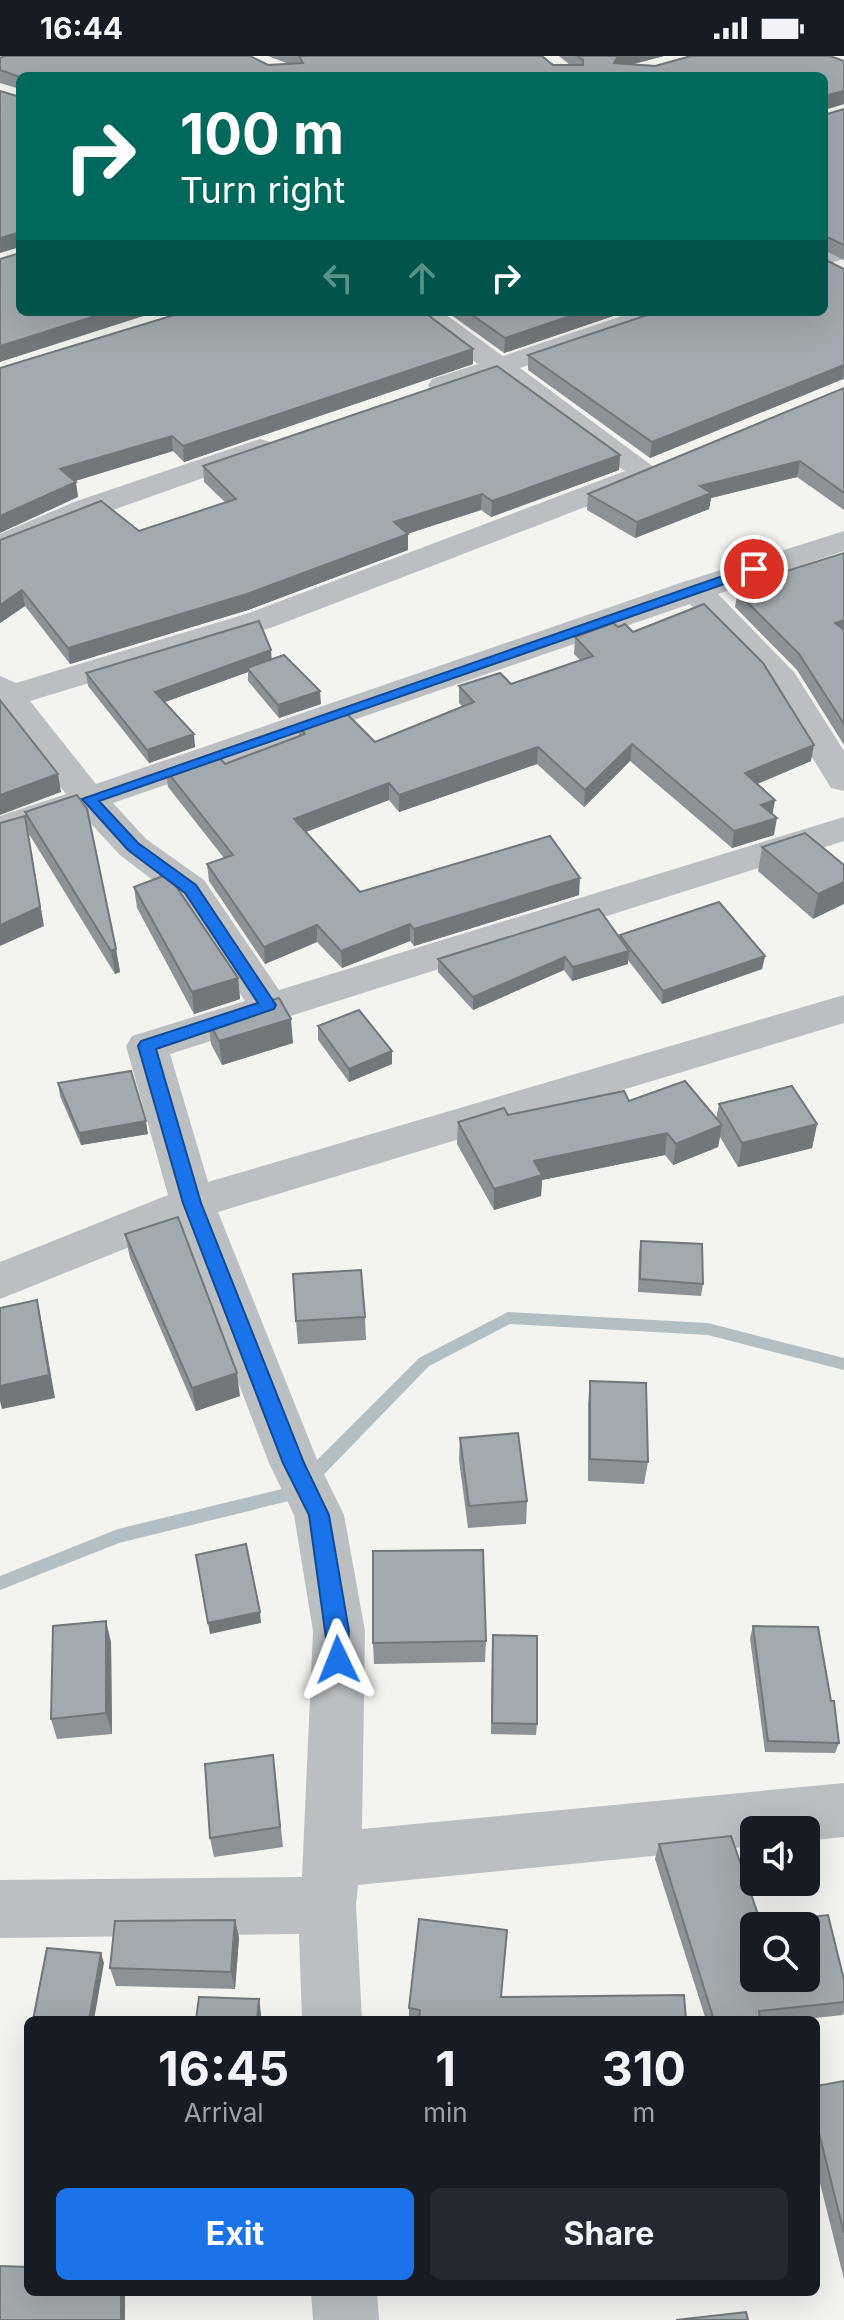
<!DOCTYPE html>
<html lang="en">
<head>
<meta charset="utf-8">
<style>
	body { margin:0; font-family:Inter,sans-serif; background:#242831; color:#f1f3f6; height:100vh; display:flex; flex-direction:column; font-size:30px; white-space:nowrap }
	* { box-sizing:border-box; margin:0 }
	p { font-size:26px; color:#9ea1a6 }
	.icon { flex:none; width:44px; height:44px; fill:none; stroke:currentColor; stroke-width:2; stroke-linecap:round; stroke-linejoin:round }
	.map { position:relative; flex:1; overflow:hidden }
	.panel { position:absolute; left:24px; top:1960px; width:796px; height:280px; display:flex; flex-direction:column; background:#171b24; border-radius:12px; box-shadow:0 8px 32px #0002 }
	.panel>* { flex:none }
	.banner { position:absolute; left:16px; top:16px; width:812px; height:244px; border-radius:12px; box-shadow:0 8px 32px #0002; background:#00695c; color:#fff; overflow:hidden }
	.tools { position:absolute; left:740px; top:1760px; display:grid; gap:16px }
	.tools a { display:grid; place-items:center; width:80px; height:80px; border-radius:12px; background:#171b24; box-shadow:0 8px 32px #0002; font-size:40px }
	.pin { position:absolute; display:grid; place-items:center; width:68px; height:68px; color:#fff; margin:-34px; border:4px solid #fff; border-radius:50%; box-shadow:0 2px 8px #0007 }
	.me { position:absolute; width:88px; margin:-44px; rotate:358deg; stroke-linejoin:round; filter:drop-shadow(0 0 6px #0008) }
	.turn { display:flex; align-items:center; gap:28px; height:168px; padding:0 32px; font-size:36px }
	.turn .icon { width:104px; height:104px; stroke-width:2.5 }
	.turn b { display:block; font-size:56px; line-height:68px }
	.lanes { display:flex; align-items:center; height:76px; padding:0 32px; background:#0003; justify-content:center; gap:40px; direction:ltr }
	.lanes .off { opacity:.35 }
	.eta { display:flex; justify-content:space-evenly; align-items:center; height:136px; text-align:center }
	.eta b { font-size:48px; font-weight:700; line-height:56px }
	.button { display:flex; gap:16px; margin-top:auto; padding:16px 32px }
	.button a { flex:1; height:92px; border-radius:12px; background:#1a73e8; color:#fff; font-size:32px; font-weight:700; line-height:92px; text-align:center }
	.button a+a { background:#242831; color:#f1f3f6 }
	.status { display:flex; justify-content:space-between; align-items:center; height:56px; padding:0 40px; background:#171b24; direction:ltr }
	.status svg { height:22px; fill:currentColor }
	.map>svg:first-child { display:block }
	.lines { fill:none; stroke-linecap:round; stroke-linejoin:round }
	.stream { fill:#b4bfc3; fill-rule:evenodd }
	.street { fill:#bbbfc2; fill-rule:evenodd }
	.wall { fill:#8c9296 }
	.shaded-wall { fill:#72777a }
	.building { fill:#a3aaaf; stroke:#72777a; stroke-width:2; fill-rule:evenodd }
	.route { fill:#1a73e8; stroke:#114b97; stroke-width:2 }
</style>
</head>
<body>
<div class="status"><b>16:44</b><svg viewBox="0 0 49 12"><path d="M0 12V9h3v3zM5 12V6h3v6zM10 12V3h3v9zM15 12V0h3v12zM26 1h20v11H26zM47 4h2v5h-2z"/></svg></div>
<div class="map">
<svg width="844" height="2264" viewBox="0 0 844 2264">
	<rect width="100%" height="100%" fill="#f3f3f0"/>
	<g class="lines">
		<!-- stream -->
		<polygon class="stream" points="508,1256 708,1267 844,1302 844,1314 708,1279 510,1268 429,1310 301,1442 119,1487 0,1534 0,1520 118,1473 290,1431 419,1302"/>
		<!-- street -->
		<g class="street">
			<polygon points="844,186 844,203 824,209 824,192"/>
			<polygon points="410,256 442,256 503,300 634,256 675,256 671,262 520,312 662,417 653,425 273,571 30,645 96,728 683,526 844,475 844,495 718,538 794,616 844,695 844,735 831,732 763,622 690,548 113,747 146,783 204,824 279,934 844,761 844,785 170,998 208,1126 844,939 844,967 218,1156 318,1406 344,1459 365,1575 362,1773 844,1727 844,1781 806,1785 806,1774 754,1774 754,1790 358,1829 356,1849 362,1964 302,1964 299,1878 0,1882 0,1824 302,1821 313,1575 294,1459 269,1407 179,1171 0,1243 0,1206 168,1139 126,990 132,980 245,945 176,842 120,799 82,758 0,785 0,760 66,738 0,653 0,620 16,627 249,557 625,415 495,321 442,338 432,335 428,329 432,323 478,308"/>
			<polygon points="260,383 271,386 275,392 271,398 96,460 0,498 0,478 74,446"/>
			<polygon points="311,2236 377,2236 379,2264 313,2264"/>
		</g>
	</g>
	<!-- wall -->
	<g class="wall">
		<polygon points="268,0 542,0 553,9 570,9 559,0 664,0 633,8 655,10 844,5 844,48 824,54 20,33 0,27 0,2 268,9 289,8"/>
		<polygon points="844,53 844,204 824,194 824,59"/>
		<polygon points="844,213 844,324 843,323 650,402 528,314 528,299"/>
		<polygon points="447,256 625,256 504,297"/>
		<polygon points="473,293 473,308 184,406 173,395 75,425 78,441 0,312"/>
		<polygon points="844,332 844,454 797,421 711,442 709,453 635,482 587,454 588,438"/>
		<polygon points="620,399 619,414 491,461 481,454 407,478 408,494 248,554 70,608 25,550 0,567 0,484 139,475 225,446 204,426 203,410"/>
		<polygon points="844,497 844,689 797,614 735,551 739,530"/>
		<polygon points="618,571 633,576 811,705 757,728 772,759 774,779 732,792 630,705 584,751 537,708 399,756 389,744 306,776 360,836 579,839 414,890 410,885 342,912 317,886 265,908 209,825 207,808 224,802 168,731 166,714 225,708 299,680 298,669 375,686 463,651 459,647 459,630 511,628 580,604 574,598 575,581"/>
		<polygon points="271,594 271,604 321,648 279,662 248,625 248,616 164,646 195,691 149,707 88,630 86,617"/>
		<polygon points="25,756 116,893 120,916 115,918 29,778"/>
		<polygon points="762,791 844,809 813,863 758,815"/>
		<polygon points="134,831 238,922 240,943 194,958 137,852"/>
		<polygon points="620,879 765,900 762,913 662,948 628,904 628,908 572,925 564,914 473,954 438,916 438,903 620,882"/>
		<polygon points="208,964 293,987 222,1009 211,988"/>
		<polygon points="318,970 392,1008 349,1026 318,984"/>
		<polygon points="58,1027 148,1078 81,1089 60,1040"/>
		<polygon points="629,1045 716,1063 719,1048 817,1068 812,1092 738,1111 720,1081 718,1091 673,1109 665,1099 542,1124 541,1140 494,1154 457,1088 458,1066"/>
		<polygon points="125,1178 240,1340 196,1355 130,1202"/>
		<polygon points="641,1185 703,1228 701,1240 638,1236 639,1197"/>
		<polygon points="365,1261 366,1284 298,1288 296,1265"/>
		<polygon points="590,1325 648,1406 644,1428 588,1425 588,1348"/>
		<polygon points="460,1382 527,1445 526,1468 468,1472 459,1404"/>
		<polygon points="753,1570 839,1687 835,1697 765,1696 750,1582"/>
		<polygon points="486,1585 485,1606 374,1608 373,1587"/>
		<polygon points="111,1586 112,1678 57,1683 51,1663"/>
		<polygon points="492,1590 537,1668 536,1679 491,1678"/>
		<polygon points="273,1699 283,1791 214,1801 210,1782"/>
		<polygon points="659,1788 761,1867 844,1924 844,1956 843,1959 796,1964 706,1964 655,1803"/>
		<polygon points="235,1864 239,1882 235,1933 116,1930 110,1912"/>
		<polygon points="501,1941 686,1964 409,1964 409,1952"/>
		<polygon points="844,2025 844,2223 816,2111 816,2030"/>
	</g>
	<!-- shaded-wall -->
	<g class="shaded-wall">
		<polygon points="618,0 664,0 618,12 614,7"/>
		<polygon points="844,35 844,48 824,54 824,40"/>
		<polygon points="20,176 20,191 0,197 0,182"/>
		<polygon points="108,256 156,256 0,306 0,290"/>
		<polygon points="582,256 625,256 504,297 505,282"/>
		<polygon points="473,293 473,308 184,406 183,390"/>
		<polygon points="844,309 843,323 650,402 652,386"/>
		<polygon points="172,380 173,395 62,429 60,413"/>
		<polygon points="620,399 619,414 491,461 492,445"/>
		<polygon points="800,405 797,421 711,442 709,453 635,482 637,466 700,430"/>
		<polygon points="76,426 78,441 0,477 0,460"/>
		<polygon points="482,438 481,454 394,482 394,466"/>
		<polygon points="408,478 408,494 248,554 70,608 68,592"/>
		<polygon points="22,534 25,550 0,567 0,549"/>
		<polygon points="844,564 844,579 835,567"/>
		<polygon points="271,594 272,607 247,612 248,616 157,649 155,636"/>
		<polygon points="320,635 321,648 279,662 278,649"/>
		<polygon points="194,678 195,691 149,707 147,694"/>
		<polygon points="632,688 630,705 584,751 585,734"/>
		<polygon points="814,689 811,705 743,734 745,717"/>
		<polygon points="538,691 537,708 399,756 399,739"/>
		<polygon points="58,718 61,736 0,759 0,739"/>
		<polygon points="389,727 389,744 295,780 294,763"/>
		<polygon points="775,744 772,761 761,749"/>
		<polygon points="25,760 44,870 0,890 0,869"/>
		<polygon points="777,762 774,779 732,792 734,775"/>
		<polygon points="580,822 579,839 414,890 414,873"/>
		<polygon points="844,826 844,848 813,863 818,838"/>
		<polygon points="410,868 410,885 342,912 341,895"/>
		<polygon points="317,869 317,886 265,908 264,891"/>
		<polygon points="116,893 120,916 115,918 111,895"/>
		<polygon points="629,895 628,908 572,925 573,911"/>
		<polygon points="765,900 762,913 662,948 663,935"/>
		<polygon points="565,901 564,914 473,954 473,941"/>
		<polygon points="238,922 240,943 194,958 192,936"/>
		<polygon points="291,963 293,987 222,1009 219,985"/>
		<polygon points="392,995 392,1008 349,1026 349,1013"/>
		<polygon points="146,1065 148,1078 81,1089 79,1077"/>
		<polygon points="817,1068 812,1092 738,1111 742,1087"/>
		<polygon points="722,1069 718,1091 673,1109 676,1088"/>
		<polygon points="667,1077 665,1099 542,1124 541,1140 494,1154 494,1133 534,1105"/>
		<polygon points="37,1244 42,1268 55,1342 2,1353 0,1345 0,1330"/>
		<polygon points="237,1317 240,1340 196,1355 192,1332"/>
		<polygon points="260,1556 261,1567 210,1578 208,1567"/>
		<polygon points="106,1565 111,1586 112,1678 106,1657"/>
		<polygon points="235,1864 239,1882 235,1933 231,1916"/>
		<polygon points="101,1897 104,1907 94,1964 89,1964"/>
		<polygon points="259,1943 261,1957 261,1964 257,1964"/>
		<rect x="121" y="2236" width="4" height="28"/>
	</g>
	<!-- building -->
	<g class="building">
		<polygon points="4,0 250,0 268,9 303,7 299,0 542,0 553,9 583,9 583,4 577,0 618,0 614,7 655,10 691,0 830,0 844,5 844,35 824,40 824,20 20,21 0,14 0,2"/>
		<polygon points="0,35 20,41 20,35 20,190 20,176 0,182"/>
		<polygon points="844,53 844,189 825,180 824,194 824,54 824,59"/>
		<polygon points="20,197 20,256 108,256 0,290 0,203"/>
		<polygon points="824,203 844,213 844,309 652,386 528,299 656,256 824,256"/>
		<polygon points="184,256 424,256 473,293 183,390 172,380 60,413 76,426 0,460 0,312"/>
		<polygon points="468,256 582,256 505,282"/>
		<polygon points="497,310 620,399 492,445 482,438 394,466 408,478 247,538 68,592 22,534 0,549 0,484 101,445 139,475 236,443 203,410"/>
		<polygon points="844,332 844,437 800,405 700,430 711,437 637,466 588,438"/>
		<polygon points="844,497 844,564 835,567 844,574 844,668 799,598 737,536 744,533 739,530"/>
		<polygon points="704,548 763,607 814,689 745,717 775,744 761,749 777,762 734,775 632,688 585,734 538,691 399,739 389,727 294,763 360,836 550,780 580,822 414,873 410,868 341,895 317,869 264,891 207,808 233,799 166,714 215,697 225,708 305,678 298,669 343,654 375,686 474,646 459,630 500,617 511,628 593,600 575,581 613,567 618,571 625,568 633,576"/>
		<polygon points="259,565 271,594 155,636 194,678 147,694 86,617"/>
		<polygon points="284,599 320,635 278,649 247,612"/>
		<polygon points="0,644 58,718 0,739"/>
		<polygon points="77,739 87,753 116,893 111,895 25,756"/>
		<polygon points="25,760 40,851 0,869 0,767"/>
		<polygon points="805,777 844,809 844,826 818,838 762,791"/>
		<polygon points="166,819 171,823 238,922 192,936 134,831"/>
		<polygon points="719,846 765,900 663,935 620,879"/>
		<polygon points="599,853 629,895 573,911 565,901 473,941 438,903"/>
		<polygon points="279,942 291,963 219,985 208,964"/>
		<polygon points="359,954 392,995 349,1013 318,970"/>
		<polygon points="131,1015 146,1065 79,1077 58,1027"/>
		<polygon points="685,1025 722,1069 676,1088 667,1077 534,1105 542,1119 494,1133 458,1066 504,1052 508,1059 624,1035 629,1045"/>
		<polygon points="792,1030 817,1068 742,1087 719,1048"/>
		<polygon points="178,1161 237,1317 192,1332 125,1178"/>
		<polygon points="641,1185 702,1188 703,1228 640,1223"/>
		<polygon points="361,1214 365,1261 296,1265 293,1218"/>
		<polygon points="37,1244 49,1319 0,1330 0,1252"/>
		<polygon points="590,1325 646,1327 648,1406 590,1403"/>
		<polygon points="518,1377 527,1445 469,1450 460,1382"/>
		<polygon points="246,1488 260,1556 208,1567 196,1499"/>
		<polygon points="483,1494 486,1585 373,1587 373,1495"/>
		<polygon points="106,1565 106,1657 51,1663 53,1570"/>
		<polygon points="753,1570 818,1571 831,1645 834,1645 839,1687 768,1685"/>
		<polygon points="493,1579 537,1580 537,1668 492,1667"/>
		<polygon points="273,1699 280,1771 210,1782 205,1708"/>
		<path d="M731 1780 761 1867 828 1859 844 1924V1946L759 1955 760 1963 714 1964 659 1788ZM754 1870H806V1922H754Z"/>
		<polygon points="419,1863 507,1874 501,1941 684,1939 686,1964 419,1964 420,1954 409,1952"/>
		<polygon points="235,1864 231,1916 110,1912 115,1865"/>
		<polygon points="47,1892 101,1897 89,1964 33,1964"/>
		<polygon points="199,1941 259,1943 257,1964 196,1964"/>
		<polygon points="844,2025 844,2177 816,2065 816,2030"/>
		<polygon points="0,2210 28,2211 28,2236 121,2236 121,2264 0,2264"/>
		<polygon points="746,2256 748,2264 676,2264"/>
	</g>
	<!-- route -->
	<polygon class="route" points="754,509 759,511 759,516 99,745 138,787 196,829 276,949 274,953 156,993 201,1147 304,1407 329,1459 349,1575 346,1611 338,1614 330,1611 309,1459 283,1407 183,1147 138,990 141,985 258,947 185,837 128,794 82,743"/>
</svg>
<div class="tools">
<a><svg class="icon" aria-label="sound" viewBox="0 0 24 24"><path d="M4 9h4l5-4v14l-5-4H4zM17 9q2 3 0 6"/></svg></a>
<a><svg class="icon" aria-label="search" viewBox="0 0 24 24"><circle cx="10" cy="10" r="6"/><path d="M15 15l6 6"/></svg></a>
</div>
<div class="pin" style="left:754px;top:513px;background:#d93025"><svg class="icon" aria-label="arrive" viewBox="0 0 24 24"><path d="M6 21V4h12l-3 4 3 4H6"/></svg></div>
<svg class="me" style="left:338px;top:1604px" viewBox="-20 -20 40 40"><path d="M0-17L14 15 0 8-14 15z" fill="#1a73e8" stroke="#fff" stroke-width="4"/></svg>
<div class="banner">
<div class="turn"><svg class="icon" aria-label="right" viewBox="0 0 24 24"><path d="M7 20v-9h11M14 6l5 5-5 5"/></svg><div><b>100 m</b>Turn right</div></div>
<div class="lanes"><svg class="icon off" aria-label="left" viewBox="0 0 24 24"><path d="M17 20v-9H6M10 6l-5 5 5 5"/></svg><svg class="icon off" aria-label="ahead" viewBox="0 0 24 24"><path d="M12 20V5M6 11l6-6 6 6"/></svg><svg class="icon" aria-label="right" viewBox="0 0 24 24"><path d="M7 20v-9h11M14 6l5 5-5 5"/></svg></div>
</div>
<section class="panel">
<div class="eta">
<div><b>16:45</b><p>Arrival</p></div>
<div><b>1</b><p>min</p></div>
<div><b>310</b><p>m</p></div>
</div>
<div class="button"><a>Exit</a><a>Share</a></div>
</section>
</div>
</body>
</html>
